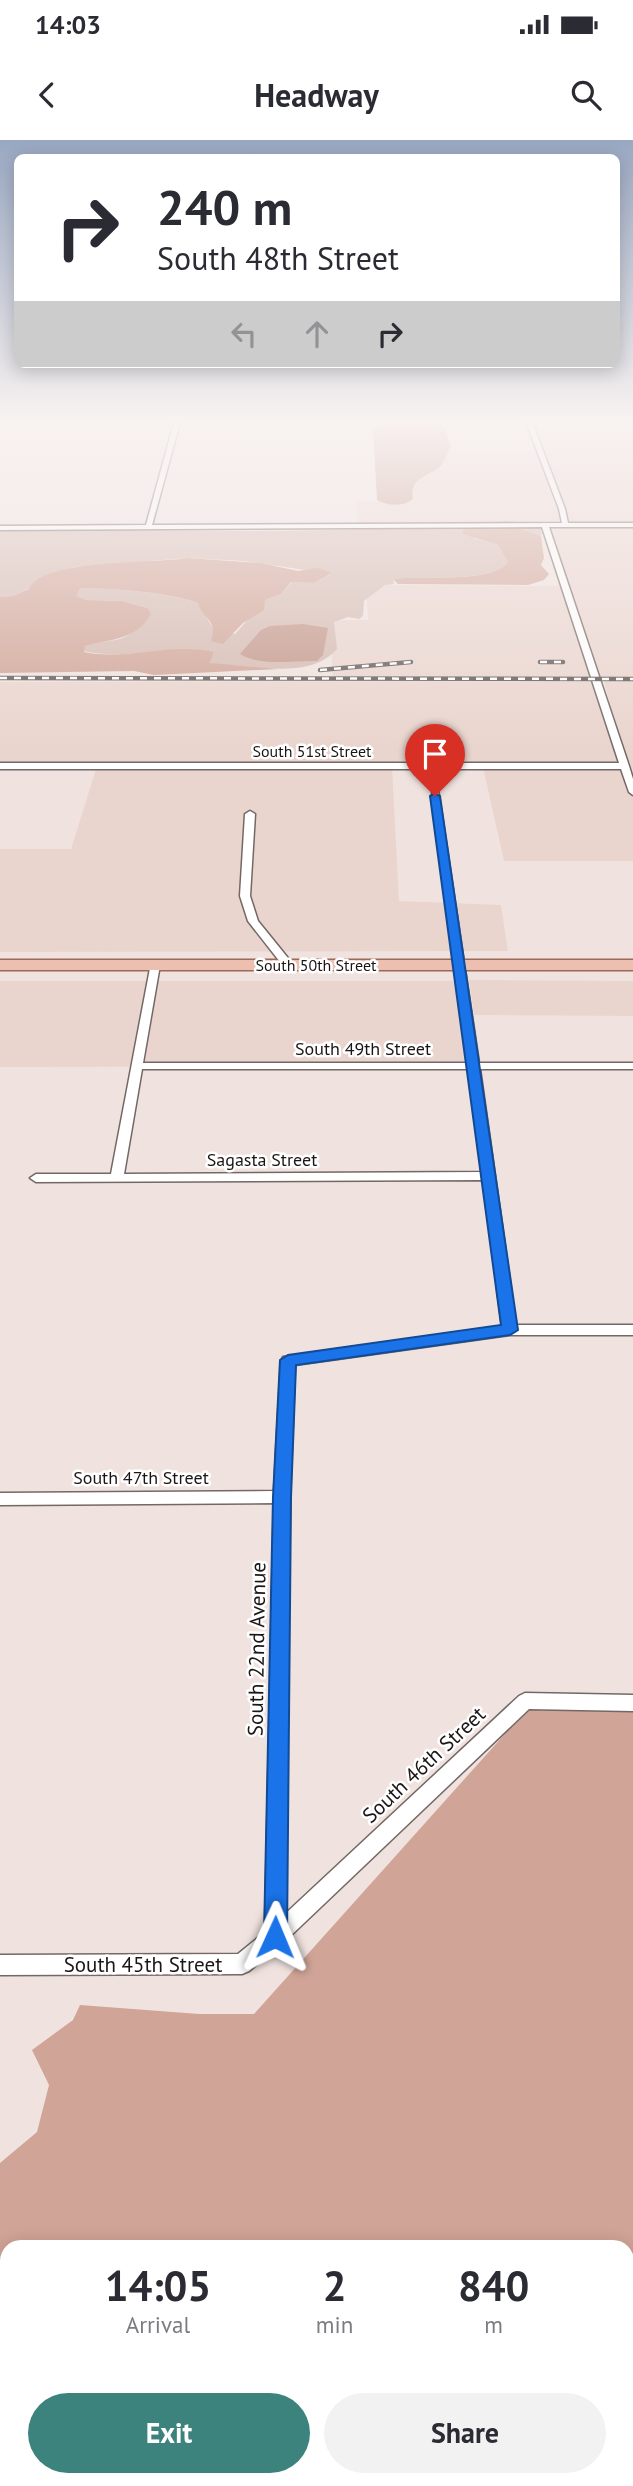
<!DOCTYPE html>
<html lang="en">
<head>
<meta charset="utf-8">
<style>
	body { margin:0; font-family:"PT Sans",sans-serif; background:#f2f2f3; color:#2b2b33; height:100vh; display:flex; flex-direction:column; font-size:26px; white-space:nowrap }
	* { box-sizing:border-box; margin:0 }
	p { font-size:23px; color:#7c7c81 }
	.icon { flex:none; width:38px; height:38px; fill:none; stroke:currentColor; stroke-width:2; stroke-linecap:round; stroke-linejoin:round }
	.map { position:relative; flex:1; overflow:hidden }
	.sheet { position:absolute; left:0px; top:2100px; width:634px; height:247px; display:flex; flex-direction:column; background:#fff; border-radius:21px 21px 0 0; box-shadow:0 4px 18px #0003 }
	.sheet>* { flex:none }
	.top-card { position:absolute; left:14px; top:14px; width:606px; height:214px; border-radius:10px; box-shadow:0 4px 18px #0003; background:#fff; color:#2b2b33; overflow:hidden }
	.pin { position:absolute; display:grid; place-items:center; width:60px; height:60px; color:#fff; margin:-72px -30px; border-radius:50% 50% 50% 0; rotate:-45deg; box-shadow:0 0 7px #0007 }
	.pin .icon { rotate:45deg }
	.me { position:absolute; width:77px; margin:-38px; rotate:1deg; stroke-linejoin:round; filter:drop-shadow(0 0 5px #0008) }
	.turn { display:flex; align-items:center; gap:24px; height:147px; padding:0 28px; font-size:32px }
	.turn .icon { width:91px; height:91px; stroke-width:2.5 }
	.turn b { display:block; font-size:49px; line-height:60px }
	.lanes { display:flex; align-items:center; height:66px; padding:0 28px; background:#0003; justify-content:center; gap:35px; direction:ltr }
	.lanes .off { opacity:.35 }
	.eta { display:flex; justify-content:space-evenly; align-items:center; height:119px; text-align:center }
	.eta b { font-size:42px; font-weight:700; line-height:49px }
	.button { display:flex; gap:14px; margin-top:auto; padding:14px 28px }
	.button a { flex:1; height:80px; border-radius:42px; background:#3c837d; color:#fff; font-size:28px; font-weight:700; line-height:80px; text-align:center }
	.button a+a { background:#f2f2f3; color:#2b2b33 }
	.status { display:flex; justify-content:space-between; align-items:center; height:49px; padding:0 35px; background:#fff; direction:ltr }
	.status svg { height:19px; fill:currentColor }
	header { display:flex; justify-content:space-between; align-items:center; height:91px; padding:0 28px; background:#fff; font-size:32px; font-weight:700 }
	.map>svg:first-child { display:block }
	.built { fill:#ead5ce }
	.green { fill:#d5bab1 }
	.forest { fill:#d0a496; fill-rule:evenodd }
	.water { fill:#c29689 }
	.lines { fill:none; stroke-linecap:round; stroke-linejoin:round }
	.minor-casing { stroke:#736865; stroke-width:3 }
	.primary-casing { stroke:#9c6858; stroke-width:3 }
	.minor { fill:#fff; fill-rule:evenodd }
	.primary { fill:#edbfb0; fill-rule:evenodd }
	.rail-casing { stroke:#605957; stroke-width:4.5 }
	.rail { stroke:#fff; stroke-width:2.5; stroke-dasharray:7; stroke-linecap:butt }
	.route { fill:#1a73e8; stroke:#114b97; stroke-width:2 }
	.labels { text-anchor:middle; stroke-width:5; stroke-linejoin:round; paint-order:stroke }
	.far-street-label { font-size:16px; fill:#1b1615; stroke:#fff }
	.street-label { font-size:18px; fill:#1b1615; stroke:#fff }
	.near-street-label { font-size:21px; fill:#1b1615; stroke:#fff }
</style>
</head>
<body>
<div class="status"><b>14:03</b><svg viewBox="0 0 49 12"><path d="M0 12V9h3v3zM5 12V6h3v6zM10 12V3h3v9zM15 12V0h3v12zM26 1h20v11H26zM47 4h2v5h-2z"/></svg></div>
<header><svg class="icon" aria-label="back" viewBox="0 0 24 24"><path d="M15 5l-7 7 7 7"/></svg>Headway<svg class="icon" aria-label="search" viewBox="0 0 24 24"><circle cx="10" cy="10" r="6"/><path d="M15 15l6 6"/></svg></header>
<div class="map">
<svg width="633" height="2346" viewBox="0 0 633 2346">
	<rect width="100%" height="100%" fill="#f0e3df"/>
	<!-- built -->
	<g class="built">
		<polygon points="532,279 633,279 633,384 570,384"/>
		<polygon points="392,311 536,311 562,385 359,393 357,362 397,361"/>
		<polygon points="564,386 633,386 633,538 601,538 586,502 547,388"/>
		<polygon points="366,445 562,446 595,540 333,539 330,480 368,480"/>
		<polygon points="597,541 622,624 392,626 399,761 501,765 508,811 0,812 0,709 71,709 97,626 0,625 0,542"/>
		<polygon points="604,541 633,541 633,647 625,625"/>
		<polygon points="483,627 622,627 633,659 633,721 504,721"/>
		<polygon points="469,840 633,841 633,876 474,875"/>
		<polygon points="0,841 455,841 471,926 0,927"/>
	</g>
	<!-- green -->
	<path class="green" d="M504 381 539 383 542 393 541 396 519 388 473 398 498 405 508 422C490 444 423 435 393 439L394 444 385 445 364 461 363 476 359 479 348 477 334 482 337 509C308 541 257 524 219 525L210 523 214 512C171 504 127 521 83 511L85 506C122 496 128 507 147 468L122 461 86 460 75 457 79 448C118 449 161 451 198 463L214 490 235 494 265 460 281 454 292 442 314 443 331 434 245 421 187 418 75 427 13 456 0 457V389C167 390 337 396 504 381Z"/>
	<!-- forest -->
	<g class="forest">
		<path d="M480 388H519L541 396 544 418 541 425 549 434 544 440 528 445 398 444 393 439C423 435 491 444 508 422L498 405 462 394 464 389Z"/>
		<path d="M187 418 261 423 298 431 318 428 332 433 314 443 291 442 281 454 265 460 264 470 243 483 223 504 211 501C218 478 203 481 198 463 162 451 118 449 80 448L76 456 86 460 122 461 147 468 151 474C137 500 110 499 85 506L84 512C127 521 171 502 214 512L210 523 279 529 154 535 134 531 0 533V457L13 456 29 449C43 418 154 424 187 418Z"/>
		<path d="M529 1567 633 1568V2346H0V2023L37 1992 49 1945 32 1910 73 1880 80 1865 199 1874H254ZM7 2107H626V2340H7Z"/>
	</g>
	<!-- water -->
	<g class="water">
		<path d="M393 284H440L445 289 451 307C447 313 444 323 440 327 427 337 409 338 413 359 403 367 388 366 377 360L373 288Z"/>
		<path d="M303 484 328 488 323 515 317 521C293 520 261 527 240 514L261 490 270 486Z"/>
	</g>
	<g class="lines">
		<defs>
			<g id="minor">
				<path d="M175 279H181L152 385 562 383 559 369 525 279H531L565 369 568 383H633V387H549L629 626 633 639V655L629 652 621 629H435L479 923H633V929H480L516 1185H633V1195H510L295 1225 290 1357 285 1774 519 1556 525 1553 633 1555V1571L529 1569 282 1804 249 1831 242 1834 0 1835V1815L238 1814 265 1792 274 1363 0 1365V1353L274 1351 281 1221 283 1217 502 1186 483 1040 36 1042 30 1038 36 1034H111L151 823H159L160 825 143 923H467L429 629H0V623H619L542 387 0 390V386L146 385ZM142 929H468L482 1032 124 1034Z"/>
				<polygon points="250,671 255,674 250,756 258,781 292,823 292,827 284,827 248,781 240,756 245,674"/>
			</g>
			<rect id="primary" x="0" y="820" width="633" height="10"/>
		</defs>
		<!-- minor casing -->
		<use href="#minor" class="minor-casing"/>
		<!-- primary casing -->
		<use href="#primary" class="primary-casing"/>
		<!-- minor -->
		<use href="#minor" class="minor"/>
		<!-- primary -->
		<use href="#primary" class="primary"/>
		<defs>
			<g id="rail">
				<polyline points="540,522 563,522"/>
				<polyline points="320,530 411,522"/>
				<polyline points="0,538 633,539"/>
			</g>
		</defs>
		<!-- rail casing -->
		<use href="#rail" class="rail-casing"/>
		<!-- rail -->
		<use href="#rail" class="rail"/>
	</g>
	<!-- sky -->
	<linearGradient id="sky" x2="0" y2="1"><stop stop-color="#99a8c2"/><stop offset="0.46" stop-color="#f8f2f1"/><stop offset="1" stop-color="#f8f2f1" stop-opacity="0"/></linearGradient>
	<rect width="633" height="608" fill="url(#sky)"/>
	<!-- route -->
	<polygon class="route" points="435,653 440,656 518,1190 510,1195 296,1225 291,1357 287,1797 284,1805 275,1809 267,1805 264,1797 273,1357 280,1220 288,1215 501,1185 430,656"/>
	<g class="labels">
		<!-- far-street labels -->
		<g class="far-street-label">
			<text x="312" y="617">South 51st Street</text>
			<text x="316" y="831">South 50th Street</text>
		</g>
		<!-- street labels -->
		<g class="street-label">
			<text x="363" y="915">South 49th Street</text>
			<text x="262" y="1026">Sagasta Street</text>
			<text x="141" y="1344">South 47th Street</text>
		</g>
		<!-- near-street labels -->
		<g class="near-street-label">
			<text transform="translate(257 1509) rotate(-89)" y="7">South 22nd Avenue</text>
			<text transform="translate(424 1625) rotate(-43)" y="7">South 46th Street</text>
			<text x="143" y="1832">South 45th Street</text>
		</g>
	</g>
</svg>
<div class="pin" style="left:435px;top:656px;background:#d93025"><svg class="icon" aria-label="arrive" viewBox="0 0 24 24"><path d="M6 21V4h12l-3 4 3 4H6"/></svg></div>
<svg class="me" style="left:275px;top:1797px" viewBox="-20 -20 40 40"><path d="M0-17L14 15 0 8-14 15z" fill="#1a73e8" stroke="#fff" stroke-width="4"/></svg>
<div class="top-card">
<div class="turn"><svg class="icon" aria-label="right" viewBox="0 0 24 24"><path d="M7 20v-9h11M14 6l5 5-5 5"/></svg><div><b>240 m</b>South 48th Street</div></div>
<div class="lanes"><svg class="icon off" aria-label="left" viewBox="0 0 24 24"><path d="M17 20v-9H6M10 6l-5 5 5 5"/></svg><svg class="icon off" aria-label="ahead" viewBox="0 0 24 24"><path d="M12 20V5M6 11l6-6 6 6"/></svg><svg class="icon" aria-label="right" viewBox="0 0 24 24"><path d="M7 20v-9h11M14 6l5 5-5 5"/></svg></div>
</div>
<section class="sheet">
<div class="eta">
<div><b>14:05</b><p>Arrival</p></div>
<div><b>2</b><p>min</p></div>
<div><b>840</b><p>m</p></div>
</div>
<div class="button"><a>Exit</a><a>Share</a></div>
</section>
</div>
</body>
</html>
